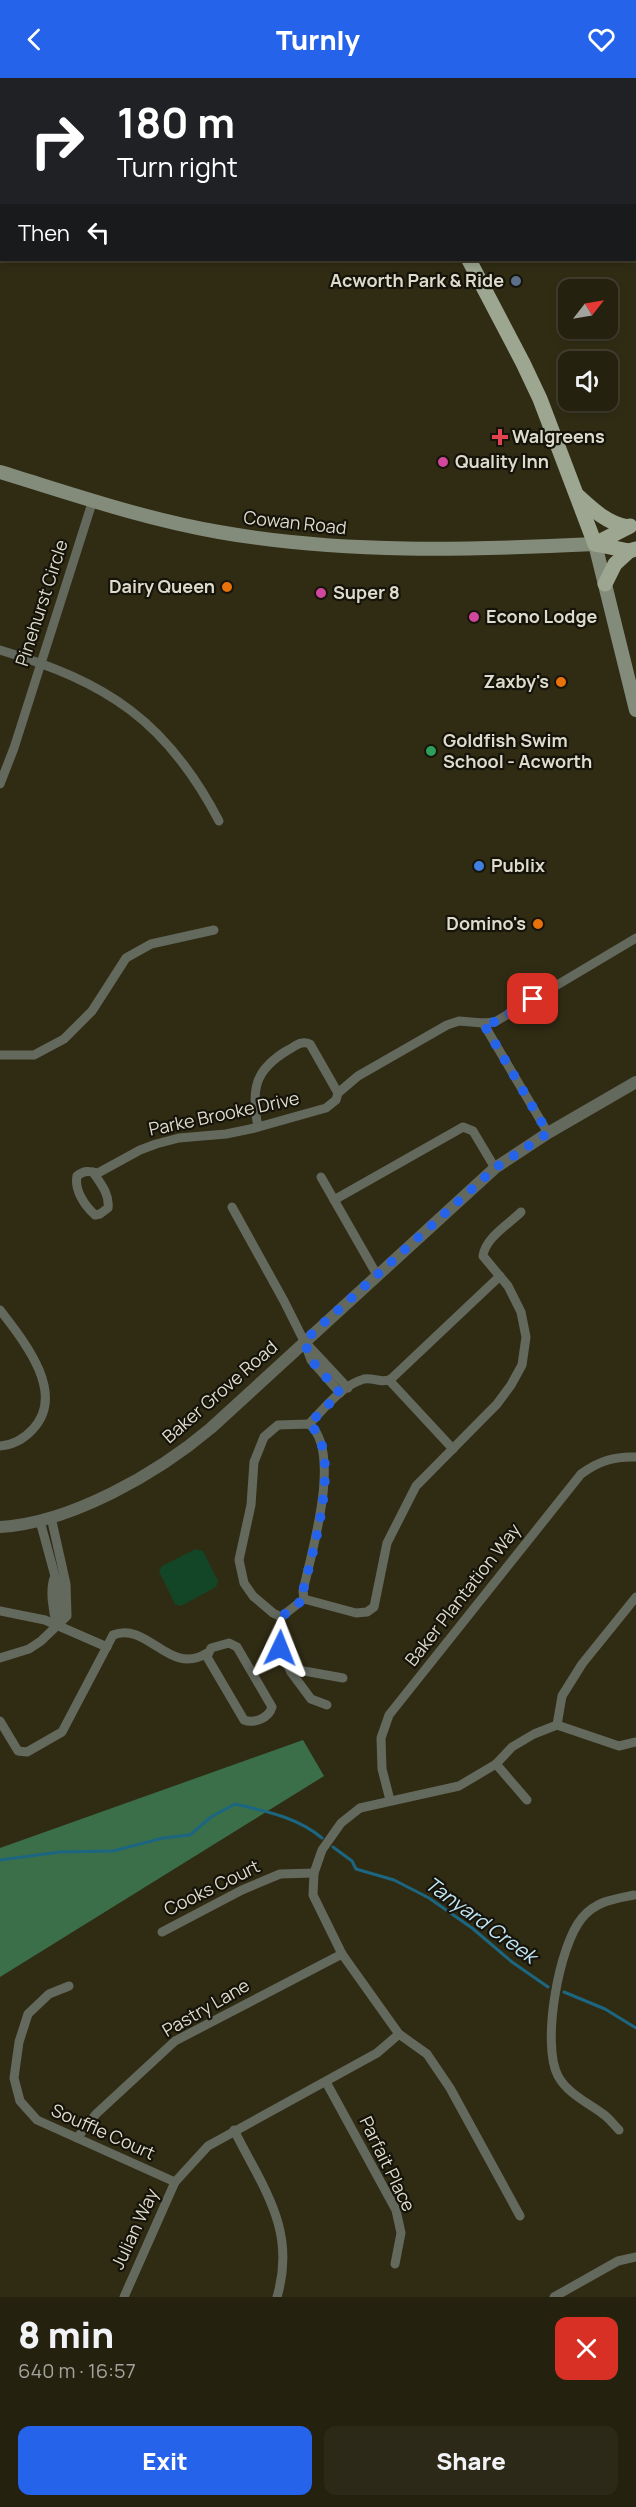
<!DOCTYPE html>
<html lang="en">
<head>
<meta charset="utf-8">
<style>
	body { margin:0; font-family:Manrope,sans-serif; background:#2c2918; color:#f1f3f6; height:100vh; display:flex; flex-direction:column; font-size:22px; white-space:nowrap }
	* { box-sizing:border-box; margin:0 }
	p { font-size:20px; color:#a3a39e }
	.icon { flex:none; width:33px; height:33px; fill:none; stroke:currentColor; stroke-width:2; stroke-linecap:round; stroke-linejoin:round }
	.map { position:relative; height:2219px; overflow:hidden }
	.drawer { display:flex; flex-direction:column; background:#24210f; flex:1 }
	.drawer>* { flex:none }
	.guide { position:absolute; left:0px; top:0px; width:636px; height:183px; box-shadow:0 3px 9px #0003,0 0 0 2px #413e2f; background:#202124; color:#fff; overflow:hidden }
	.needle { width:39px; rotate:59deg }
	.tools { position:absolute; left:558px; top:201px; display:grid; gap:12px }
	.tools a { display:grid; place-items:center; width:60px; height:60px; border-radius:12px; background:#24210f; box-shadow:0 3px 9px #0003,0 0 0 2px #413e2f; font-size:30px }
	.pin { position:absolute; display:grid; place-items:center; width:51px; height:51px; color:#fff; margin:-26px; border-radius:12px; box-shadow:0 3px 9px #0006 }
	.me { position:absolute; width:66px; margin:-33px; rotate:2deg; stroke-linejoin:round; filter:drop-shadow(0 0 4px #0008) }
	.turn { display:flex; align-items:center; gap:21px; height:126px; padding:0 18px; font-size:27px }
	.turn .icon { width:78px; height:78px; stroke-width:2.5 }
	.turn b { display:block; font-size:42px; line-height:51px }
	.then { display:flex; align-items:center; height:57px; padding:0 18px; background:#0003; gap:12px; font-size:22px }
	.round { display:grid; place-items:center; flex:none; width:63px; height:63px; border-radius:12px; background:#2c2918 }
	.head { display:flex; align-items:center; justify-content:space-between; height:102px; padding:0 18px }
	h1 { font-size:36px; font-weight:800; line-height:45px }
	.primary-button { display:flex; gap:12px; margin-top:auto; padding:12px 18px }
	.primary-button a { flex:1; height:69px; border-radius:12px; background:#2563eb; color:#fff; font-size:24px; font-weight:800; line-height:69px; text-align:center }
	.primary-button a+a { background:#2c2918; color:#f1f3f6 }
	header { display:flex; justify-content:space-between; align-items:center; height:78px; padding:0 18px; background:#2563eb; color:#fff; font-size:27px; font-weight:800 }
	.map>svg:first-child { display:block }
	.green { fill:#124626 }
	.forest { fill:#3b6f4a }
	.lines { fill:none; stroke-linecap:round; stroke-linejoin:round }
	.stream { stroke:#1c6681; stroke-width:3 }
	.minor { stroke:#64695e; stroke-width:9 }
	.tertiary { stroke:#64695e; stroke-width:12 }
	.secondary { stroke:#838c7b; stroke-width:14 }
	.primary { stroke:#9ca690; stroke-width:15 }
	.route { stroke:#2563eb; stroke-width:10; stroke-dasharray:0 18 }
	.service-dot { fill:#5c6f8a; stroke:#16140a; stroke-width:2 }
	.health-dot { fill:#e0444e; stroke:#16140a; stroke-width:2 }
	.hotel-dot { fill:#d1479c; stroke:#16140a; stroke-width:2 }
	.food-dot { fill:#e8710a; stroke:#16140a; stroke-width:2 }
	.leisure-dot { fill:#2e9e5b; stroke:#16140a; stroke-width:2 }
	.shop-dot { fill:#3f7fe0; stroke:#16140a; stroke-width:2 }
	.labels { text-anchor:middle; stroke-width:4.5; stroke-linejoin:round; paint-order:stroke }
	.poi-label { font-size:18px; font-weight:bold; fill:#dddbcc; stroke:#16140a; text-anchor:start }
	.street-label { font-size:18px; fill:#dddbcc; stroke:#16140a }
	.water-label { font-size:20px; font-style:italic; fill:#c1e6f7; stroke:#16140a }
</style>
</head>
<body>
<header><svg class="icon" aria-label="back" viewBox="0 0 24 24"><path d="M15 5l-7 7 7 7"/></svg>Turnly<svg class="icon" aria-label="heart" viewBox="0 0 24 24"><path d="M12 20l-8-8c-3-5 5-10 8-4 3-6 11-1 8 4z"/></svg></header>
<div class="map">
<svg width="636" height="2219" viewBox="0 0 636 2219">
	<rect width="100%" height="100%" fill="#302c14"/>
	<!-- green -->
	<polygon class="green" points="196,1471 203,1473 218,1503 216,1509 181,1528 175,1526 159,1493 162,1488"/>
	<!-- forest -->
	<polygon class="forest" points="303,1662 324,1698 0,1899 0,1770"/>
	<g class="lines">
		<!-- stream -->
		<g class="stream">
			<polyline points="333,1769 352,1783 356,1791 394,1802 429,1820 472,1850 512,1884 548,1909"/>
			<path d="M0 1782 60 1774 113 1773 163 1760 190 1757 211 1739 235 1726C265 1733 297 1739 322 1760"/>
			<polyline points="564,1914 605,1931 636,1950"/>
		</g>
		<!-- minor -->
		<g class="minor">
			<path d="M0 572C107 604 167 643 219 743"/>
			<polyline points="0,706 14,670 93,422"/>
			<polyline points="0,977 34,977 64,961 92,933 126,880 151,866 214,852"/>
			<path d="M258 1049C251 1012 254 992 288 972 296 968 301 962 310 966L338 1015"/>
			<polyline points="548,1055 483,945 495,944 636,860"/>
			<path d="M93 1094C100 1105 110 1116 108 1130L100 1136 95 1137C85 1128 74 1112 77 1098 84 1092 89 1093 98 1095L140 1072 156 1066 179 1060 226 1056 255 1050 326 1030 336 1022 338 1015 358 998 447 947 459 943 483 945"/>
			<polyline points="321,1099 377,1197"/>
			<polyline points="334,1122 463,1049 473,1053 495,1090"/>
			<polyline points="232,1129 284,1223 304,1263 311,1282 340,1315"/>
			<path d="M0 1232C23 1262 67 1315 33 1351 24 1361 13 1367 0 1368"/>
			<polyline points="306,1265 348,1310"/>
			<polyline points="389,1302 453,1371"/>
			<path d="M309 1346C324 1331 342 1307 364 1301 373 1299 381 1306 391 1301L500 1198"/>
			<path d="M40 1443 55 1498C49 1510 53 1534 57 1547"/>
			<polyline points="55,1498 60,1509 58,1544"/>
			<path d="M304 1521 281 1539 273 1535 253 1518 244 1505 239 1482 251 1427 254 1384 264 1359 278 1347 309 1346C343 1373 311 1476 303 1513L304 1521 356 1535 367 1534 374 1529 387 1465 416 1408 497 1326 511 1307 522 1287 526 1259 521 1234 508 1208 483 1178C485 1160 509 1146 521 1134"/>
			<polyline points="0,1533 45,1542 107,1569"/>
			<polyline points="281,1539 280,1570 291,1594 304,1593 343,1600"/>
			<path d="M229 1565 237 1569 272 1629C269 1640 254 1646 244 1642L207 1579 211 1570Z"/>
			<polyline points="0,1580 29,1571 41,1563 67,1538 66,1506 51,1439"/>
			<polyline points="291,1594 311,1621 327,1627"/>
			<path d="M0 1643 18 1673 27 1674 62 1654 113 1557C148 1543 169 1599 207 1575"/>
			<polyline points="557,1647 562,1618 582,1586 636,1519"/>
			<polyline points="496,1686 527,1722"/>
			<path d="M390 1722 382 1691 381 1660 389 1637 581 1396C599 1383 615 1378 636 1379"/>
			<polyline points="162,1854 242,1812 280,1796 314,1795"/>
			<polyline points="69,1908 49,1916 28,1936 19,1964 14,2000 20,2023 37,2042 175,2104"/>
			<polyline points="326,2004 396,2132 401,2155 395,2186"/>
			<path d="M234 2052C263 2110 297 2152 277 2219"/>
			<path d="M619 2052C614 2047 609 2040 603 2036 588 2025 567 2015 558 1998 541 1966 559 1867 582 1840 596 1823 614 1821 634 1817"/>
			<polyline points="77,2060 96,2036 175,1963 342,1876"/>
			<polyline points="520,2138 450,2010 427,1976 399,1956 342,1876 313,1817 314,1795 322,1772 341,1745 360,1730 459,1708 496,1686 512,1669 534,1656 557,1647 619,1668 636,1664"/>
			<polyline points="124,2219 175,2104 208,2068 377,1975 399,1956"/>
			<polyline points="554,2219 618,2183 636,2179"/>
		</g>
		<!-- tertiary -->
		<path class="tertiary" d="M0 1449C71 1445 158 1395 211 1350L495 1090 548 1055 636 1004"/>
		<!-- secondary -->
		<path class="secondary" d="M0 394C72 416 144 441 219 454 343 476 470 472 595 466L636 632"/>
		<!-- primary -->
		<g class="primary">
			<polyline points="374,0 375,2"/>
			<polyline points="469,182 523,285 540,321 595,466"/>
			<path d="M578 418C592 431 608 446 628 449"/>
			<polyline points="595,466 630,448"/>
			<polyline points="595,466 629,473 636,471"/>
			<polyline points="605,506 615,486 629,473"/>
		</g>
	</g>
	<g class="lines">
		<!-- route -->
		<path class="route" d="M280 1570 281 1539 304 1521 303 1513C312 1475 344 1374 309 1346L340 1315 311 1282 304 1263 495 1090 548 1055 483 945 495 944 533 921"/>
	</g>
	<!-- markers -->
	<circle class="service-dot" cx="516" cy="203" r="6"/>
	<path class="health-dot" d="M497 350h6v6h6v6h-6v6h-6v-6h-6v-6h6z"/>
	<g class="hotel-dot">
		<circle cx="443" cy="384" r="6"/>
		<circle cx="321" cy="515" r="6"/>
		<circle cx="474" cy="539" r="6"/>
	</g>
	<g class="food-dot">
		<circle cx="227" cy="509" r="6"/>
		<circle cx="561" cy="604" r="6"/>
		<circle cx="538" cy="846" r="6"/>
	</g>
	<circle class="leisure-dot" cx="431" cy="673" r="6"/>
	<circle class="shop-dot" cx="479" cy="788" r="6"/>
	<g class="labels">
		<!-- poi labels -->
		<g class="poi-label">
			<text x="504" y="209" text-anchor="end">Acworth Park &amp; Ride</text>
			<text x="512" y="365">Walgreens</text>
			<text x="455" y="390">Quality Inn</text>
			<text x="215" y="515" text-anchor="end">Dairy Queen</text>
			<text x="333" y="521">Super 8</text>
			<text x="486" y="545">Econo Lodge</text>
			<text x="549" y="610" text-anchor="end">Zaxby's</text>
			<text x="443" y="669">Goldfish Swim<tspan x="443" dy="21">School - Acworth</tspan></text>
			<text x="491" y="794">Publix</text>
			<text x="526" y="852" text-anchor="end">Domino's</text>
		</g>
		<!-- street labels -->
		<g class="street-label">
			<text transform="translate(295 445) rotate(6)" y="6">Cowan Road</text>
			<text transform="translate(42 525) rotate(-72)" y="6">Pinehurst Circle</text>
			<text transform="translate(224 1036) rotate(-12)" y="6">Parke Brooke Drive</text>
			<text transform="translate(220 1314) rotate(-41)" y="6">Baker Grove Road</text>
			<text transform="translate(463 1517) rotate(-52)" y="6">Baker Plantation Way</text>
			<text transform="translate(212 1810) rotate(-26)" y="6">Cooks Court</text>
			<text transform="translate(206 1930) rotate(-30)" y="6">Pastry Lane</text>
			<text transform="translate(103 2054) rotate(24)" y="6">Souffle Court</text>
			<text transform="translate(387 2086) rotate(64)" y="6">Parfait Place</text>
			<text transform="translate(135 2151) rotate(-65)" y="6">Julian Way</text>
		</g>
		<!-- water labels -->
		<g class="water-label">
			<text transform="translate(481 1842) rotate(36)" y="7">Tanyard Creek</text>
		</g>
	</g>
</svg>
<div class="tools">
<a><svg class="needle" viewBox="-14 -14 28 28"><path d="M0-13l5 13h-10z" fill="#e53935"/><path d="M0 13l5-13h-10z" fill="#a3a39e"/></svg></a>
<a><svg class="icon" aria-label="sound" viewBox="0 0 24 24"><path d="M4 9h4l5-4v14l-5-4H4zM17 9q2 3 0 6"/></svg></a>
</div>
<div class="pin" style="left:533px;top:921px;background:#d93025"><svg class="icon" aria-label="arrive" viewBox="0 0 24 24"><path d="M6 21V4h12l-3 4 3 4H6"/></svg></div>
<svg class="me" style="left:280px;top:1570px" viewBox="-20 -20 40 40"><path d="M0-17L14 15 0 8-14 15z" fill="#2563eb" stroke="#fff" stroke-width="4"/></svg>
<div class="guide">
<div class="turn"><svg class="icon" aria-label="right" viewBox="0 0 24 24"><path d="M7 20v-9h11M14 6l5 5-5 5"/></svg><div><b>180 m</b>Turn right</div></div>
<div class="then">Then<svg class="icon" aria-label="left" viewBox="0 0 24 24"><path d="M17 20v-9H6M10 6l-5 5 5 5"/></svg></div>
</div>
</div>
<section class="drawer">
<div class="head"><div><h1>8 min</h1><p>640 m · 16:57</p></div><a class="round" style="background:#d93025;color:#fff"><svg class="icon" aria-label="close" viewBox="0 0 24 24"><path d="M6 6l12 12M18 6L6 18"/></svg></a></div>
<div class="primary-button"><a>Exit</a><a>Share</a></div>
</section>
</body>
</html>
